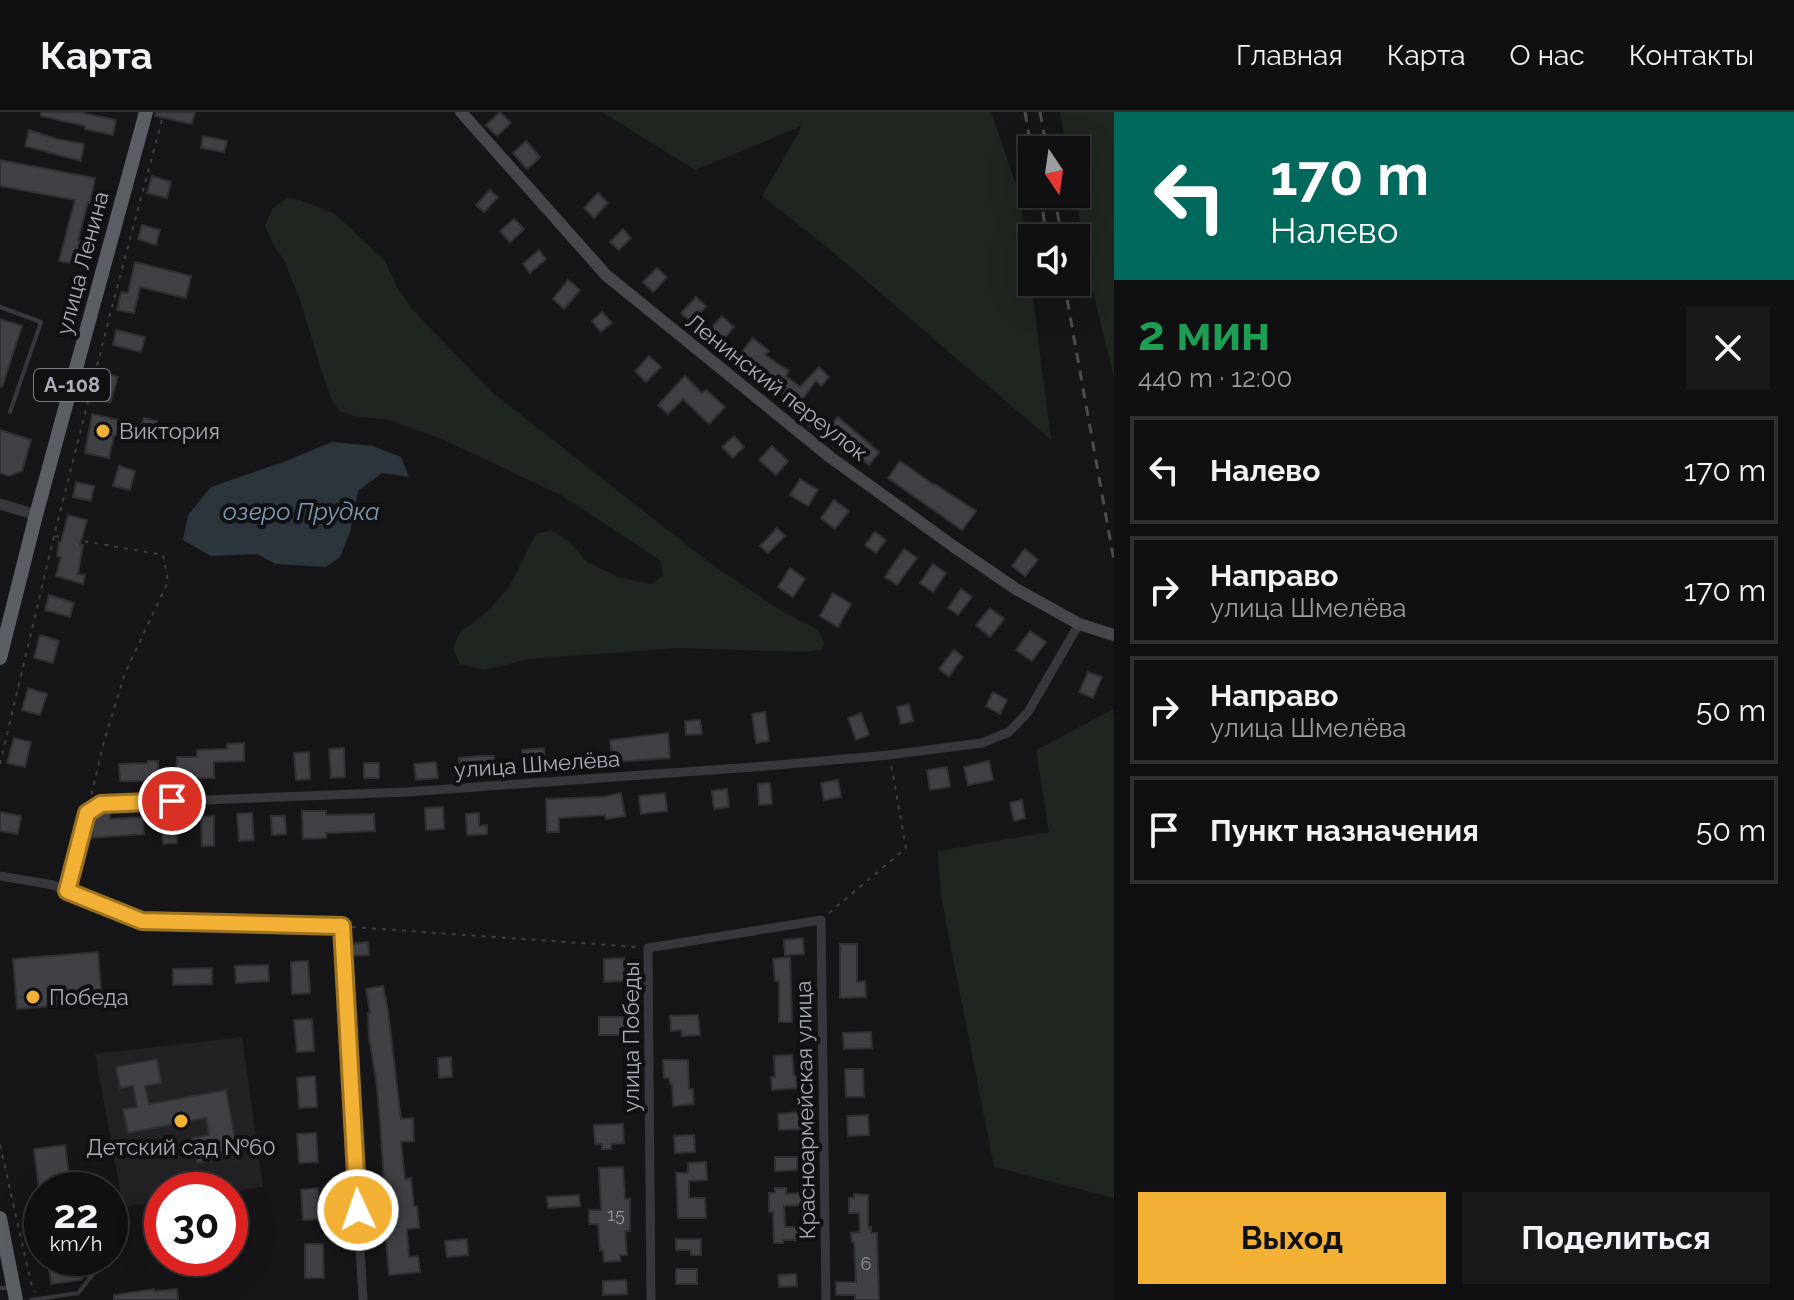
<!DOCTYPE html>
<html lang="ru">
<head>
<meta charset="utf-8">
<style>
	body { margin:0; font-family:Raleway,sans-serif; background:#19191b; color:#f1f3f6; height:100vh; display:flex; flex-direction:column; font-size:30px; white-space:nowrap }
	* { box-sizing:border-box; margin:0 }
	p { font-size:26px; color:#9c9d9f }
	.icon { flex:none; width:44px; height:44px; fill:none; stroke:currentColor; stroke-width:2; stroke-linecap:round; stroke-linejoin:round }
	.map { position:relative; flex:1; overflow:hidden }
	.side { display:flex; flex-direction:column; background:#101012; width:680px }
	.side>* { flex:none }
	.banner { background:#00695c; color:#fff; overflow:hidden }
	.needle { width:52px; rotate:167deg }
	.fabs { position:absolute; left:1018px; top:24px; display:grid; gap:16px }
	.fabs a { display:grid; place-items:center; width:72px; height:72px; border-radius:0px; background:#101012; box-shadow:0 8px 32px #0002,0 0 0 2px #303032; font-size:40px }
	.speed { position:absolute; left:24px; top:1060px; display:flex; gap:16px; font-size:40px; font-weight:700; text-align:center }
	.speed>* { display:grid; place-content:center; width:104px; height:104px; border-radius:50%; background:#101012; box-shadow:0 8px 32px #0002,0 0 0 2px #303032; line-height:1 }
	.speed small { font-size:20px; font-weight:400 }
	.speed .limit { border:12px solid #d22; background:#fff; color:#111 }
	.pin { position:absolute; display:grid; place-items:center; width:68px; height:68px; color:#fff; margin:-34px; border:4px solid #fff; border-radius:50%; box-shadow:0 2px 8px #0007 }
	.me { position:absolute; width:88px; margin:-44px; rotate:357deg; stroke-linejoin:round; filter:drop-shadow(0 0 6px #0008) }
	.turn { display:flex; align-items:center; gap:28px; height:168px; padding:0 24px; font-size:36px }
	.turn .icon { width:104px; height:104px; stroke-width:2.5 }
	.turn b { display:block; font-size:56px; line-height:68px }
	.round { display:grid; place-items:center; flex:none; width:84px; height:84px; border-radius:0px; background:#19191b }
	.headline { display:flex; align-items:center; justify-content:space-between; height:136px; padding:0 24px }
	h1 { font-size:48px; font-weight:700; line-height:60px; color:#1e9e55 }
	.action { display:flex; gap:16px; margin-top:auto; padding:16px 24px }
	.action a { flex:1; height:92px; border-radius:0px; background:#f2b134; color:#111; font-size:32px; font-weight:700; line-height:92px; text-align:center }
	.action a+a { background:#19191b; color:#f1f3f6 }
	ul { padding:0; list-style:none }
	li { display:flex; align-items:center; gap:24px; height:108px; margin:0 16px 12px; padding:0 8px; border:4px solid #303032; border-radius:0px }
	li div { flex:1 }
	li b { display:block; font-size:30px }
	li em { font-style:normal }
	header { display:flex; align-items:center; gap:48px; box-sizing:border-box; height:112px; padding:0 40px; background:#101012; border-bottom:2px solid #303032 }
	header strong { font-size:38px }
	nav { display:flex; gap:44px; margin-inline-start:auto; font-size:28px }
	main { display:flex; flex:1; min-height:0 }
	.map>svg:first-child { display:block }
	.built { fill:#222225 }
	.green { fill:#1e261f }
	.water { fill:#2c353c }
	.building { fill:#404145; stroke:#303034; stroke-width:2 }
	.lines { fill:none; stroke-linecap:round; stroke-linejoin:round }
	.path { stroke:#3d3f44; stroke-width:2; stroke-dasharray:4 6; stroke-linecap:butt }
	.service { stroke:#37383d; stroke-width:4 }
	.minor { stroke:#37383d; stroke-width:9 }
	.tertiary { stroke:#37383d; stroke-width:11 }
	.secondary { stroke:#45474d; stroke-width:12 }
	.trunk { stroke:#5b5e65; stroke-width:14 }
	.rail { stroke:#4a4c52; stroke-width:3; stroke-dasharray:10 8; stroke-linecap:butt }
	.route-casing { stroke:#9d7322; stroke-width:20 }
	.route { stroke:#f2b134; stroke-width:14 }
	.poi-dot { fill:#f2b134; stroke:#111113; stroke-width:3 }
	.labels { text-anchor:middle; stroke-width:8; stroke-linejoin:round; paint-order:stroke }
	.number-label { font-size:18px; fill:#8e929b }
	.shield { fill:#111113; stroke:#7b7e86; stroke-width:2 }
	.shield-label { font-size:20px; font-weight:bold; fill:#a8adb8 }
	.street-label { font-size:22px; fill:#a8adb8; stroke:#111113 }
	.poi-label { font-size:22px; fill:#a8adb8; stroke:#111113; text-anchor:start }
	.water-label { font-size:24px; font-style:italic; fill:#7f9bb3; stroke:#111113 }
</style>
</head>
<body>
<header>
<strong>Карта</strong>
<nav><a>Главная</a><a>Карта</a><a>О нас</a><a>Контакты</a></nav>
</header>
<main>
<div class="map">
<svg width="1114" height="1188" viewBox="0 0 1114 1188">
	<rect width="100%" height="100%" fill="#161618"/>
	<!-- built -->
	<polygon class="built" points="242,925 263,1075 230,1080 230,1078 162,1078 162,1089 123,1095 95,942"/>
	<!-- green -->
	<g class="green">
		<polygon points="602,0 991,0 1020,84 1051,328 832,139 762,84 802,14 695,58"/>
		<polygon points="1060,0 1114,0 1114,265 1093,181 1075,82 1076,38 1067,38"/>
		<polygon points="287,86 300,88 334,101 385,149 398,177 412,197 493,281 710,451 785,501 818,518 824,531 821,538 804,540 679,536 529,547 484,558 460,552 453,537 460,520 487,500 509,475 536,422 551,418 571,431 587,450 618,465 653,472 663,463 660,448 559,382 437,325 385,307 358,305 340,300 332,288 323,264 300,188 284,148 274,134 265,114 272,97"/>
		<polygon points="1113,597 1114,605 1114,1086 994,1055 941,785 938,739 1049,720 1036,638"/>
	</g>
	<!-- water -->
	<polygon class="water" points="332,330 373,334 401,345 409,365 382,361 358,379 350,420 340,445 326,455 275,452 257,442 211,444 183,428 188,403 211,375 286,349"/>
	<!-- building -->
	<g class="building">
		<polygon points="41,0 78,0 116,8 113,23 85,17 85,14 41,4"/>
		<polygon points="156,0 195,0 192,12 155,4"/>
		<polygon points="500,0 511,11 497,24 486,13"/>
		<polygon points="29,18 57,27 84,32 81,49 25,34"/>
		<polygon points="203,24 227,29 224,40 201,36"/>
		<polygon points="526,29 540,45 527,57 513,41"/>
		<polygon points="0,48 95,66 90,91 88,90 78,129 80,129 75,152 59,149 75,88 0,74"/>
		<polygon points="152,64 171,70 167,86 147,81"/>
		<polygon points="490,78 498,85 484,100 476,93"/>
		<polygon points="598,81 608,91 594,106 584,96"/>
		<polygon points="514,107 524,117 510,130 500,119"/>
		<polygon points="142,113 160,118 156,133 138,127"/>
		<polygon points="623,117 631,126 619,138 610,130"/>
		<polygon points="539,138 546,147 530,161 523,152"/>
		<polygon points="135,150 191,164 186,186 140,175 134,201 117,198 121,180 128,181"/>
		<polygon points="657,156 667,165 653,180 643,170"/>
		<polygon points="568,168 580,178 564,197 553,187"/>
		<polygon points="696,185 706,194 692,211 681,201"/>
		<polygon points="602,200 612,211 601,220 592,209"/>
		<polygon points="722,204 734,215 718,233 706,222"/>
		<polygon points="0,207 22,214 2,275 0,275"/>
		<polygon points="116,218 145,225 141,240 113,233"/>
		<polygon points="753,226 769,239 765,243 789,259 786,264 800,275 819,255 829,265 821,274 816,269 797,294 775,278 774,280 761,271 764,267 737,246"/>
		<polygon points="649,244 661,255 646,270 635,259"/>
		<polygon points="105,261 118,265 110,291 97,287"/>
		<polygon points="685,264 702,281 706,278 725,295 709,312 683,287 668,302 658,293"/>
		<polygon points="811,298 825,311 816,320 802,308"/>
		<polygon points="92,302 142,313 144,306 157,309 154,327 117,321 116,323 114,323 109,346 85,341"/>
		<polygon points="838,305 879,340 869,353 827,317"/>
		<polygon points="0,318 31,328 22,359 9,364 0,361"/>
		<polygon points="734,324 744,335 733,346 722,335"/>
		<polygon points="772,334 788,349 776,363 759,348"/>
		<polygon points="900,349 934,373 935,372 976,399 962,418 888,366"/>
		<polygon points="119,354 135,359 130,378 113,374"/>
		<polygon points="800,367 818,378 808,394 790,383"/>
		<polygon points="76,370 94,374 91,389 73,385"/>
		<polygon points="834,388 849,399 835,417 821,406"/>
		<polygon points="68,403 87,408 80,433 83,433 78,462 85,463 83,472 56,464 61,445 57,444 59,430 61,430"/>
		<polygon points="777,416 785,424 768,441 760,434"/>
		<polygon points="875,420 886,428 876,441 865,433"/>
		<polygon points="904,437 917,446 897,473 885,465"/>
		<polygon points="1025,437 1038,448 1025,464 1012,454"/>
		<polygon points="933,452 946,461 933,480 920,471"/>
		<polygon points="790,456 805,467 793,485 778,475"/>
		<polygon points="961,477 972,485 958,503 948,496"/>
		<polygon points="833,481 851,492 838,515 820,504"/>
		<polygon points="49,483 74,491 70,505 45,498"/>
		<polygon points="990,496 1004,507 990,525 976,513"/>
		<polygon points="1030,519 1046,530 1032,549 1016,538"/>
		<polygon points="40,523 59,529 53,551 34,546"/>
		<polygon points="954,538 963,545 949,564 939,557"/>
		<polygon points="1088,560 1102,565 1093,586 1079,580"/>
		<polygon points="28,576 47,582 40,603 22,598"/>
		<polygon points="993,580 1007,588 1000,602 986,594"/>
		<polygon points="909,592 913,609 901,612 897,595"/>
		<polygon points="765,600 769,629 756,631 752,602"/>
		<polygon points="861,601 869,623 856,628 848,606"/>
		<polygon points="700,608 702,622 686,623 685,609"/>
		<polygon points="668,621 670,646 613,650 610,628"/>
		<polygon points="14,626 31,630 25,655 7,651"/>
		<polygon points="244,631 244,649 214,650 214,666 176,666 177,645 197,645 197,638 227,637 227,632"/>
		<polygon points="344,636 345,665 331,666 329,637"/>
		<polygon points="544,636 545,651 523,653 522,638"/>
		<polygon points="309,640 310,667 296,668 294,641"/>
		<polygon points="480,644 494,644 494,658 469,658 460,660 459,646"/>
		<polygon points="148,649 158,649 158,669 120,669 119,652 148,651"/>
		<polygon points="989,649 993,668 968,673 964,655"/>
		<polygon points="436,650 438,666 416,668 414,652"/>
		<rect x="364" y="651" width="15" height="15"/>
		<polygon points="947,655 950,675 930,678 927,658"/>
		<polygon points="838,668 841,685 824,688 821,671"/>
		<polygon points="770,671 772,692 759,693 758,672"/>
		<polygon points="727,677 729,695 714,697 712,679"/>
		<polygon points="621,681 625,704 606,707 605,703 559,706 559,720 547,720 546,687 603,685"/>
		<polygon points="665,681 667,699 641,702 639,684"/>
		<polygon points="1022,688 1025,706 1014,709 1010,691"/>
		<polygon points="443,695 444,717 426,718 425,696"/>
		<polygon points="302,699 326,699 326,703 374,702 375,719 326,721 326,726 303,727"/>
		<polygon points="0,700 21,704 18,722 0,719"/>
		<polygon points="101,701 110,701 110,707 143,705 144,722 91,726 94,706"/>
		<polygon points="252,701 254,728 239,729 237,702"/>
		<polygon points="479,701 479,714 487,713 487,722 467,723 466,702"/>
		<polygon points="214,704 214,734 202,734 201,705"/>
		<polygon points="271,704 285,704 286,722 272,723"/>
		<polygon points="161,705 175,705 177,731 163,732"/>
		<polygon points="803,826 804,842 785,843 784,828"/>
		<polygon points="368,830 369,843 351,844 350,832"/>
		<polygon points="840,832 857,832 857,870 865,869 866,885 840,886"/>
		<polygon points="98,840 102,890 17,897 13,847"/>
		<polygon points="790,845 792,910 779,910 779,869 775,869 773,847"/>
		<polygon points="624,846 625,869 604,870 604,847"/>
		<polygon points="308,849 310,881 292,882 291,850"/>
		<polygon points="268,853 269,869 236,871 235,854"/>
		<polygon points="212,856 212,872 173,873 173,857"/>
		<polygon points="383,874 388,899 401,1007 413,1006 414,1029 401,1030 405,1067 411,1066 414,1094 417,1094 419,1116 407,1117 409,1145 418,1144 420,1160 389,1163 381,1070 384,1070 380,1009 376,967 369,926 368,901 370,901 366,877"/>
		<polygon points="698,903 700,923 682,924 681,918 671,919 670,904"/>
		<polygon points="599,905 624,905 625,923 599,923"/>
		<polygon points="312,907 314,939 297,940 294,908"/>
		<polygon points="871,920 872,936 844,937 843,921"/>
		<polygon points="792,943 794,964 796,964 797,976 772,978 771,965 775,965 774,944"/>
		<polygon points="451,945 452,965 439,966 438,946"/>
		<polygon points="157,947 161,971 145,974 149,992 226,978 238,1043 197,1051 192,1026 209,1023 206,1006 128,1021 123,997 137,995 133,974 120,976 116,955"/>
		<polygon points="663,948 688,948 689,977 693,977 694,992 673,994 672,972 670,972 669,966 664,966"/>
		<polygon points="845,957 863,957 864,985 846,985"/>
		<polygon points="315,964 317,995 299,996 297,966"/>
		<polygon points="811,984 811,1023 800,1023 799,1017 779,1018 778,1002 799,1000 798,985"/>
		<polygon points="868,1003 869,1023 848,1024 847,1004"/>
		<polygon points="623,1012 624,1031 611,1032 611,1037 602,1037 602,1032 595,1032 594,1013"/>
		<polygon points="316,1021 318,1050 299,1051 297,1022"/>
		<polygon points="694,1023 695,1040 675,1041 674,1024"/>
		<polygon points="65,1033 71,1078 39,1078 34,1037"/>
		<polygon points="775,1045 797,1045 797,1058 775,1059"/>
		<polygon points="706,1050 707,1068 689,1069 689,1086 705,1086 706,1106 678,1106 676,1061 688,1061 688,1051"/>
		<polygon points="623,1055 625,1087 630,1087 630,1119 625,1119 627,1143 620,1143 620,1149 604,1150 603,1138 600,1139 598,1112 589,1112 589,1098 601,1098 599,1056"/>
		<polygon points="318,1076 321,1107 303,1108 301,1078"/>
		<polygon points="775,1076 786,1076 786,1082 802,1081 802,1093 784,1094 785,1115 802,1115 802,1123 799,1124 799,1128 783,1128 783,1131 774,1131 773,1100 769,1100 769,1081 775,1081"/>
		<polygon points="854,1082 868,1083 868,1116 871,1115 871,1121 877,1121 879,1188 855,1188 855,1183 836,1183 836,1170 856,1170 854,1130 852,1130 851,1121 860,1120 859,1101 849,1101 849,1086 854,1086"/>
		<polygon points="579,1083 580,1094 548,1096 547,1085"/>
		<polygon points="467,1127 468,1143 447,1145 445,1129"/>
		<polygon points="676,1127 701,1127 701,1143 691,1143 691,1138 676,1138"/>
		<polygon points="305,1132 323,1132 324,1166 305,1166"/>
		<polygon points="48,1146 80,1146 82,1168 51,1172"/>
		<rect x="676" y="1157" width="21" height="15"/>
		<polygon points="796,1162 797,1174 779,1175 778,1163"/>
		<polygon points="626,1168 627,1182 603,1183 603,1169"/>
		<polygon points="154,1177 155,1179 177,1177 178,1188 114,1188 114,1183"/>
	</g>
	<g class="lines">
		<!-- path -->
		<g class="path">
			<polyline points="55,424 163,443 168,470 125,561 103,633 91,685"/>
			<polyline points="0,652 54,424 114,187 164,0"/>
			<polyline points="829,801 906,736 891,652"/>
			<polyline points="352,815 637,835"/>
			<polyline points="0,1033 31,1171 35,1180"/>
		</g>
		<!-- service -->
		<g class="service">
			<polyline points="0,195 41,210 10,300"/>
			<polyline points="110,1142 118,1132 123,1117"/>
			<polyline points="0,1176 11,1176"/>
			<polyline points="31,1188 78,1181 106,1146"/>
		</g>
		<!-- minor -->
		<g class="minor">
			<polyline points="0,764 53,773 67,779 87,701 101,692 407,680 766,654 889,643 982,631 1009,620 1028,600 1079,512"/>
			<polyline points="67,779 142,809 342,814 363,1188"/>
			<polyline points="651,1188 648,836 821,808 826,1188"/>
		</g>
		<!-- tertiary -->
		<polyline class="tertiary" points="0,392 36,403"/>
		<!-- secondary -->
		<polyline class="secondary" points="461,0 606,163 830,345 953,434 1016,477 1079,512 1114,523"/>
		<!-- trunk -->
		<g class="trunk">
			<polyline points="0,546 36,403 146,0"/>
			<polyline points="0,1106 16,1188"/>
		</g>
		<!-- rail -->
		<g class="rail">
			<polyline points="1025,0 1032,40"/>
			<polyline points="1040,0 1047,38"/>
			<polyline points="1040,82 1047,126"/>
			<polyline points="1054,82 1062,126"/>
			<polyline points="1064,170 1114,449"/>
		</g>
	</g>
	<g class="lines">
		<defs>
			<polyline id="route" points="172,689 101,692 87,701 67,779 142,809 342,814 358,1098"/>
		</defs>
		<!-- route casing -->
		<use href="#route" class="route-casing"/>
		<!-- route -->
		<use href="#route" class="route"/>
	</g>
	<!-- markers -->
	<g class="poi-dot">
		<circle cx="103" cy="319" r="8"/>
		<circle cx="33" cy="885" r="8"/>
		<circle cx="181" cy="1009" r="8"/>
	</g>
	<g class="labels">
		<!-- number labels -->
		<g class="number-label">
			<text x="616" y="1109">15</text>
			<text x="866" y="1158">6</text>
		</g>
		<!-- shield labels -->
		<rect class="shield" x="34" y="257" width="76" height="32" rx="6"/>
		<g class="shield-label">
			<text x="72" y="280">А-108</text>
		</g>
		<!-- street labels -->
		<g class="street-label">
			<text transform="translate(82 151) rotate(-75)" y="8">улица Ленина</text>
			<text transform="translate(777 275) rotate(38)" y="8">Ленинский переулок</text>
			<text transform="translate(537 652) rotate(-4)" y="8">улица Шмелёва</text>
			<text transform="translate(631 925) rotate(-90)" y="8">улица Победы</text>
			<text transform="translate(805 998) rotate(-91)" y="8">Красноармейская улица</text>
		</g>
		<!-- poi labels -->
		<g class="poi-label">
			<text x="119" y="327">Виктория</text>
			<text x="49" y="893">Победа</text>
			<text x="181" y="1043" text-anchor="middle">Детский сад №60</text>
		</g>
		<!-- water labels -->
		<g class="water-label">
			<text x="301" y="408">озеро Прудка</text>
		</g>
	</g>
</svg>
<div class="fabs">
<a><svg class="needle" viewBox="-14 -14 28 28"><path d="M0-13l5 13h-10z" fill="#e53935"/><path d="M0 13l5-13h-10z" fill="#9c9d9f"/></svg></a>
<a><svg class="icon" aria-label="sound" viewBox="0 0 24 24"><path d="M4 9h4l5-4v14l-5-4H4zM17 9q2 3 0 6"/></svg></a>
</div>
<div class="speed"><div>22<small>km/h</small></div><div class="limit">30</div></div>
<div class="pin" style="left:172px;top:689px;background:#d93025"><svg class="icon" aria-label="arrive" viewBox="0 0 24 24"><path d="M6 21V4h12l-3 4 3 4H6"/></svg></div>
<svg class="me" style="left:358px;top:1098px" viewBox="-20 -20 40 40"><circle r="17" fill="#f2b134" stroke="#fff" stroke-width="3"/><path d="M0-11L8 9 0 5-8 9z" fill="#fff"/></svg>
</div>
<section class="side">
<div class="banner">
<div class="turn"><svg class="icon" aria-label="left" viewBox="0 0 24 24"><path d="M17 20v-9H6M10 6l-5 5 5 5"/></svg><div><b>170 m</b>Налево</div></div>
</div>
<div class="headline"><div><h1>2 мин</h1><p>440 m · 12:00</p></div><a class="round"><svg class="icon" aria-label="close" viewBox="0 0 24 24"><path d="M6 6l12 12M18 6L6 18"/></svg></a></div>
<ul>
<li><svg class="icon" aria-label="left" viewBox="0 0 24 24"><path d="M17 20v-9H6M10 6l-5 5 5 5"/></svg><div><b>Налево</b></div><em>170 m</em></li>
<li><svg class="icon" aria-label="right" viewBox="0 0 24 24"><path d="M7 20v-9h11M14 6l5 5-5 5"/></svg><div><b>Направо</b><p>улица Шмелёва</p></div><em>170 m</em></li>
<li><svg class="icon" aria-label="right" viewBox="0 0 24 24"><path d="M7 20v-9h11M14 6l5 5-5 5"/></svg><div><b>Направо</b><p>улица Шмелёва</p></div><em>50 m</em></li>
<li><svg class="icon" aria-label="arrive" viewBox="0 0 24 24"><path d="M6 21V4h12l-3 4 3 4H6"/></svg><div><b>Пункт назначения</b></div><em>50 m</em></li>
</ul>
<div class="action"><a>Выход</a><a>Поделиться</a></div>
</section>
</main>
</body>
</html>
